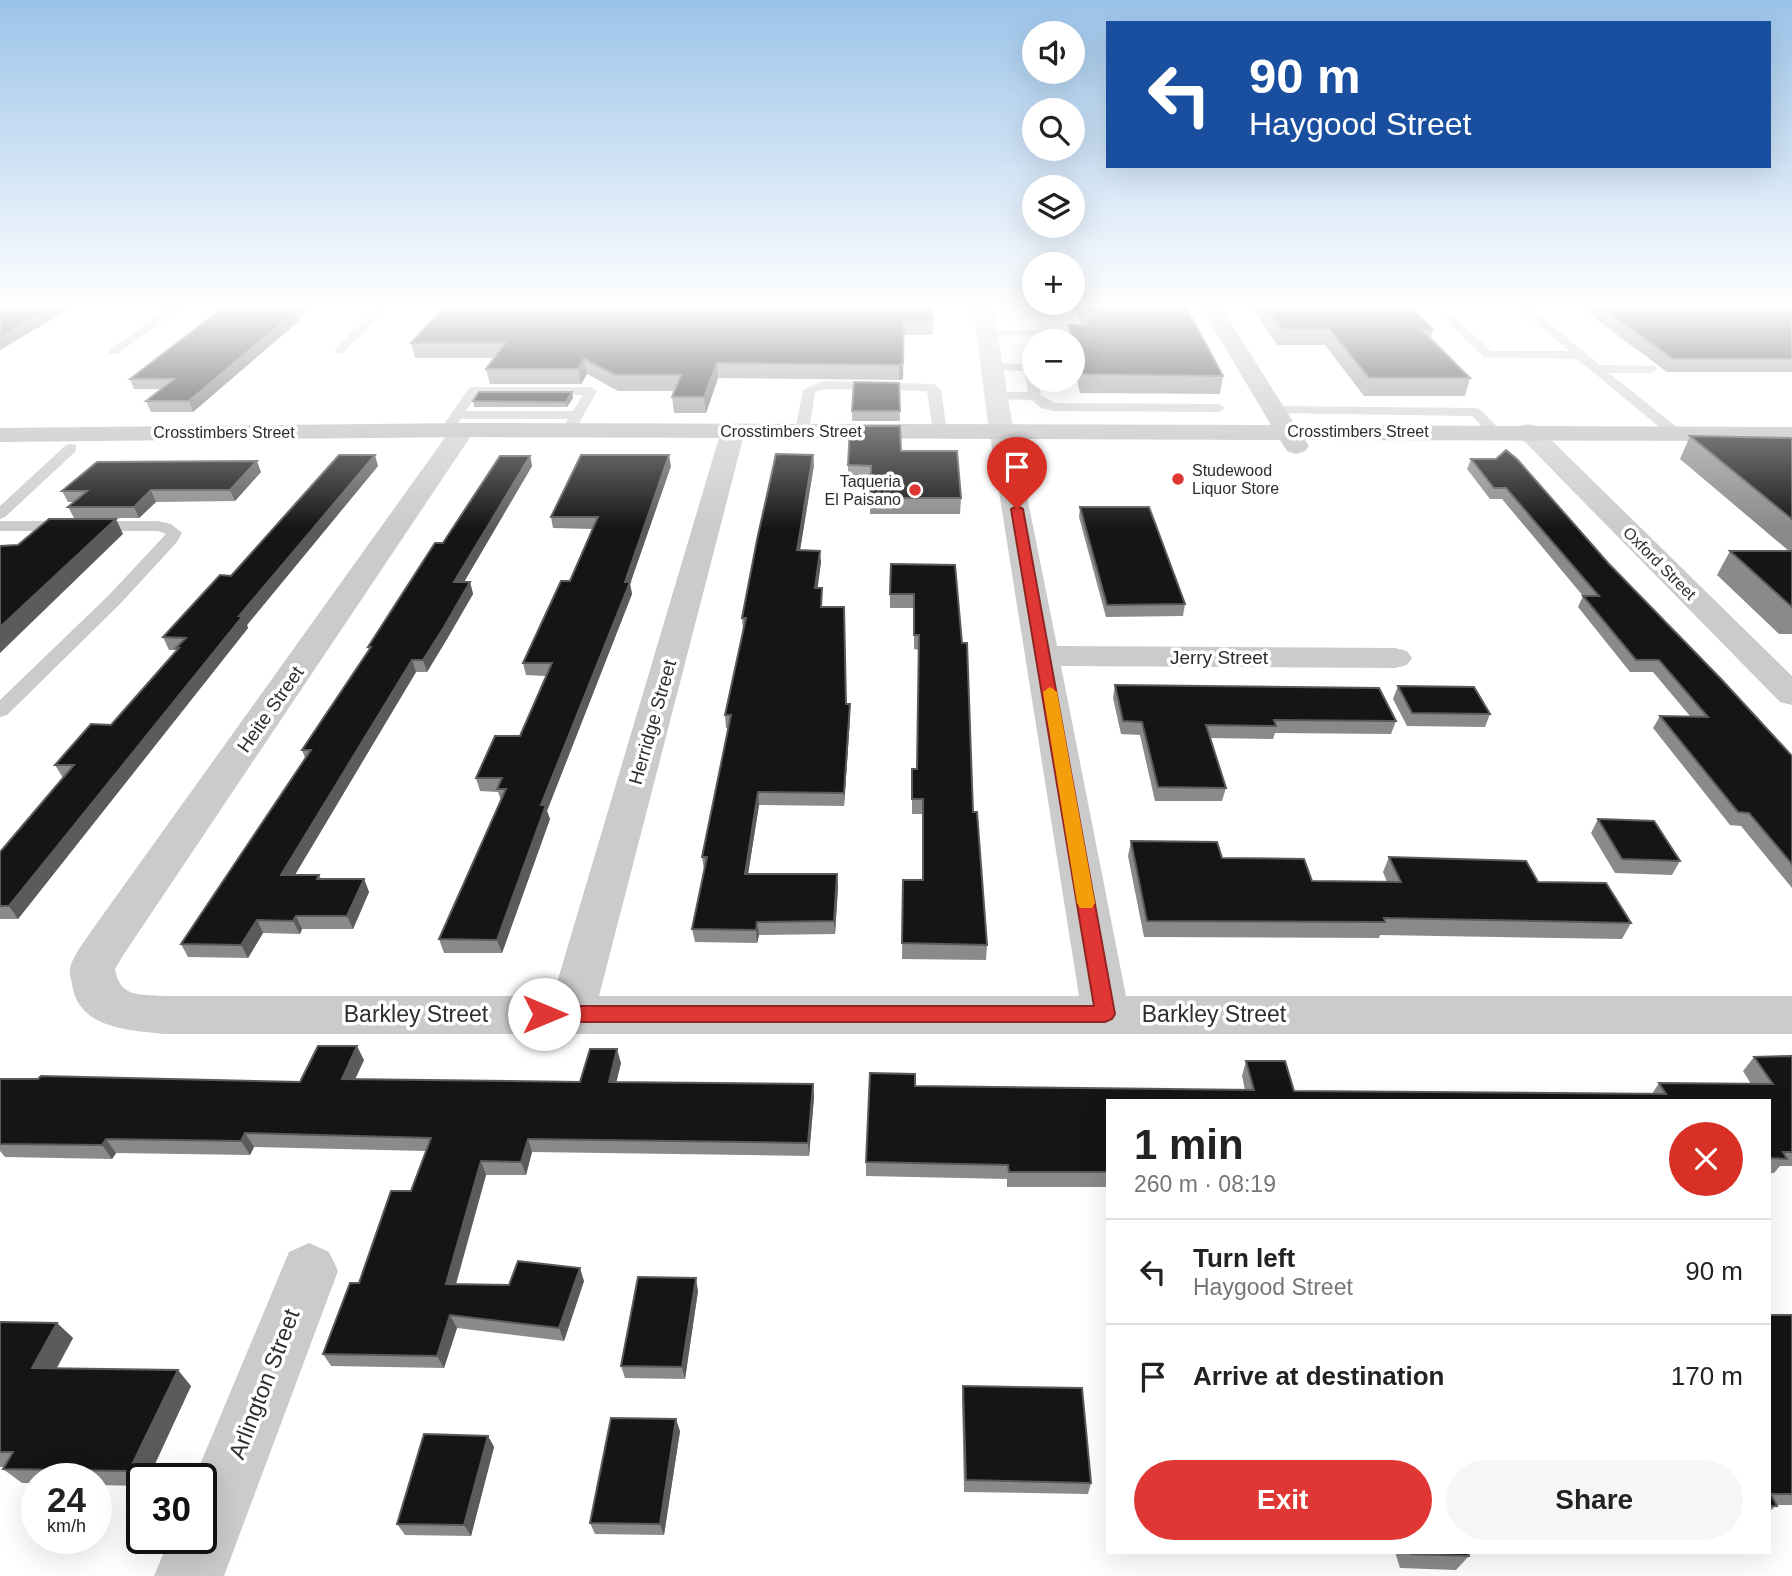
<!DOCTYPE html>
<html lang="en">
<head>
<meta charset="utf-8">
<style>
	body { margin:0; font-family:Arial,sans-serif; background:#f6f6f6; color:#222; height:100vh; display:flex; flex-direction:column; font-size:26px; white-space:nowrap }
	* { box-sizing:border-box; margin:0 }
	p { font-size:23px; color:#767676 }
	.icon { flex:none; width:38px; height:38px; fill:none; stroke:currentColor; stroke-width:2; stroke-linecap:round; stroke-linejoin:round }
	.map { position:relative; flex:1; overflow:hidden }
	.drawer { position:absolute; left:1106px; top:1099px; width:665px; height:455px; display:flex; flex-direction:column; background:#fff; border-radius:0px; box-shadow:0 7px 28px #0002 }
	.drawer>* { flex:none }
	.banner { position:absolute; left:1106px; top:21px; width:665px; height:147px; border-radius:0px; box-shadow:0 7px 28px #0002; background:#1a4fa0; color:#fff; overflow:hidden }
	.fabs { position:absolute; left:1022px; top:21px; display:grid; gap:14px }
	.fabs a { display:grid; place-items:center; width:63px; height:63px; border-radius:50%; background:#fff; box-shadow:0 7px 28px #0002; font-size:35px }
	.speed { position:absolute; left:21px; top:1463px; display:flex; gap:14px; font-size:35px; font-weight:700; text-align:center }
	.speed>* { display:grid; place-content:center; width:91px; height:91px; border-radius:50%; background:#fff; box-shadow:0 7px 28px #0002; line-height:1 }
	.speed small { font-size:18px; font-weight:400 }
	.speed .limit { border:4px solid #111; border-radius:10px; background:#fff; color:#111 }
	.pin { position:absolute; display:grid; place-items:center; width:60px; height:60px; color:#fff; margin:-72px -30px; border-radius:50% 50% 50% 0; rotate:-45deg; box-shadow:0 0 7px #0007 }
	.pin .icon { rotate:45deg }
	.me { position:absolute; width:77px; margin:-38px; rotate:90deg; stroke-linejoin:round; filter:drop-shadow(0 0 5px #0008) }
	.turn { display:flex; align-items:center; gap:24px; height:147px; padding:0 28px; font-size:32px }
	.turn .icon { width:91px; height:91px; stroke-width:2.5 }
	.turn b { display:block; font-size:49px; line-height:60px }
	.round { display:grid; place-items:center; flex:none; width:74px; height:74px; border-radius:37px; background:#f6f6f6 }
	.head { display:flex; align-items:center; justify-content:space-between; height:119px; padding:0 28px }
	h1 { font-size:42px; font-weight:700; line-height:52px }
	.primary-button { display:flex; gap:14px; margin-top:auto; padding:14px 28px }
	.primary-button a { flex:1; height:80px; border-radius:42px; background:#e03735; color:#fff; font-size:28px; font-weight:700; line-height:80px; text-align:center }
	.primary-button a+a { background:#f6f6f6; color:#222 }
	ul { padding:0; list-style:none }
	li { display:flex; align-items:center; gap:21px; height:105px; padding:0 28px; border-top:2px solid #e0e0e0 }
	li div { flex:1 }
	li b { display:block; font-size:26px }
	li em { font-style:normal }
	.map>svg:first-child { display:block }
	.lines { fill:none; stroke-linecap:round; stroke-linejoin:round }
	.lane { fill:#cbcbcb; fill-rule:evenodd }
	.street { fill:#cbcbcb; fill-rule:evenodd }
	.secondary { fill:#b8b8b8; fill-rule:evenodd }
	.wall { fill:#8a8a8a }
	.shaded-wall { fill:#5b5b5b }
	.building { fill:#151515; stroke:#5b5b5b; stroke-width:2 }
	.route { fill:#e03735; stroke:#922422; stroke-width:2 }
	.slow { fill:#f59e0b }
	.poi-dot { fill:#e03735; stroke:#fff; stroke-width:2.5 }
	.labels { text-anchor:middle; stroke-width:7; stroke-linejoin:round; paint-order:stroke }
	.far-street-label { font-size:16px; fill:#2e2e2e; stroke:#fff }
	.far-poi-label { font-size:16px; fill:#2e2e2e; stroke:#fff; text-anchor:start }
	.street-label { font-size:19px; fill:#2e2e2e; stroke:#fff }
	.near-street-label { font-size:23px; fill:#2e2e2e; stroke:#fff }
</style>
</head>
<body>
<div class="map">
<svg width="1792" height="1576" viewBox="0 0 1792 1576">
	<rect width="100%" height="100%" fill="#fff"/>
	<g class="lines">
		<!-- lane -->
		<g class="lane">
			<polygon points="170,307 183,307 117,354 109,354 109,350"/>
			<polygon points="377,307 388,307 343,353 335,353 335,349"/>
			<polygon points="1517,307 1529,307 1600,365 1655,366 1657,369 1651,373 1609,373 1679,429 1679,435 1669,435 1577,359 1484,357 1441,315 1450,313 1491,351 1569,351"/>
			<polygon points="984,330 1086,330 1092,333 1086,336 988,335 982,332"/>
			<polygon points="992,363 1033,364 1034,380 1038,380 1041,395 1054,403 1219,404 1225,408 1219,412 1054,411 1041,408 1032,400 993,399 993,393 997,392 1028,392 1024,371 988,370 986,367"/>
			<polygon points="823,381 934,384 941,390 947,432 940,436 933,432 927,391 824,389 815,392 809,431 807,434 797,434 795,431 803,390"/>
			<path d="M473 387H591L597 391 573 434H563L561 431 568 419H461L452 433H442L440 430 469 388ZM477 395H583L573 411H466Z"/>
			<polygon points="1275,406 1475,408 1480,409 1501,431 1499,434 1489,434 1472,416 1270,413 1269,410"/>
			<polygon points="71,444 76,445 76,451 5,517 0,519 0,506 66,445"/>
			<polygon points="0,521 158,521 171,524 182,533 177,542 121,603 7,715 0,717 0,700 109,595 166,534 158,531 0,531"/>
		</g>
		<!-- street -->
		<g class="street">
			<path d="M973 307H993L1011 416 1057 646 1395 648 1407 651 1412 658 1407 665 1395 668 1061 666 1126 996H1792V1034H164C129 1030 78 1029 72 984 71 979 69 972 70 968 73 955 85 941 92 930L454 425 463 423 472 425 475 430 124 954 115 969C120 998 139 994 164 996H553L721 431 724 426 733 424 742 426 745 431 599 996H1079L987 416Z"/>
			<polygon points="1528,424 1537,426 1792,676 1792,705 1780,702 1519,436 1516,431 1519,426"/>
			<polygon points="309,1243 329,1252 338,1271 224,1576 154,1576 170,1538 201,1538 201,1479 194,1479 289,1252"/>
		</g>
		<!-- secondary -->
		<polygon class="secondary" points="1201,307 1221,307 1295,425 1792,427 1792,441 1305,440 1309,446 1305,451 1296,454 1287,451 1280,440 463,437 0,442 0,428 463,423 1271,425"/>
	</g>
	<!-- wall -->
	<g class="wall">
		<polygon points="444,307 933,320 933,335 904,335 903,379 899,380 718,378 706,413 674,413 672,397 674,391 618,391 587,374 581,384 490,384 486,369 494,358 415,358 411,343"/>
		<polygon points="1075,307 1186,307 1223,376 1220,394 1080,393 1073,364 1073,341 1068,341 1069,325 1081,325"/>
		<polygon points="1252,307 1411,307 1433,330 1431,338 1470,378 1465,396 1364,396 1325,345 1277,345"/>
		<polygon points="1580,307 1792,307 1792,372 1667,372"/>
		<polygon points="299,318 300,320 193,412 151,412 146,401 161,389 134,389 130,379"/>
		<polygon points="899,383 900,421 852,421 852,411"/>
		<polygon points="572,392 573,398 567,407 474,407 473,401"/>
		<polygon points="1690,436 1792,438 1792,634 1779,634 1717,575 1730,551 1789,551 1680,459"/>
		<polygon points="901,451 961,498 960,514 870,514 870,481 848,481 848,465"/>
		<polygon points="813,455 814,465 800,550 821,562 817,588 822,588 822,607 846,704 850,717 844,806 759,805 748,874 837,874 838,887 835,934 759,935 757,943 695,942 692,929 704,870 702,857 728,728 726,728 725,715 743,630 742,618"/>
		<polygon points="530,456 532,466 464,582 470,582 473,594 447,639 427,672 416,672 295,875 319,875 321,879 364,879 369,892 353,929 302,929 300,934 263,933 248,958 188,957 181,944 305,758 302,750 369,650 368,647 443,543"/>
		<polygon points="1471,459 1608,563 1792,756 1792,888 1741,826 1730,825 1653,728 1660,716 1690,716 1653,672 1630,672 1578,607 1583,596 1502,499 1490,499 1467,469"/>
		<polygon points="378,466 247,625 248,628 18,919 0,919 0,852 63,778 55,765 111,725 177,650 169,650 163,637 231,576"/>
		<polygon points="671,466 630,584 632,594 547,811 550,819 502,953 444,953 439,939 501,800 498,792 480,791 476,778 520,736 546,676 526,675 523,663 570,581 593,529 553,528 551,517"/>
		<polygon points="261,472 235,501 156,502 139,518 74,518 68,507 73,502 68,502 62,491"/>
		<polygon points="1080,507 1185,604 1183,616 1106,617 1079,517"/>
		<polygon points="955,565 973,812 987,945 986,960 902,959 903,880 923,880 923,814 912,814 912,769 917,769 919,650 914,649 914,608 890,608 890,594"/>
		<polygon points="1115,685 1396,721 1391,734 1275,733 1273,739 1210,738 1226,788 1222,801 1155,801 1140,735 1121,734 1113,698"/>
		<polygon points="1398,686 1490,714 1485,727 1407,726 1393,699"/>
		<polygon points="1598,819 1680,861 1672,875 1615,873 1591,833"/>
		<polygon points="1131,841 1222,858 1312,881 1387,882 1383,872 1389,857 1538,882 1631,923 1622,939 1380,935 1379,938 1144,937 1128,856"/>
		<polygon points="1792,1056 1792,1166 1780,1166 1774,1173 1769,1173 1769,1101 1108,1101 1108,1187 1007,1187 1007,1179 866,1176 866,1162 915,1086 1245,1090 1242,1076 1246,1061 1294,1091 1652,1094 1659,1083 1751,1084 1743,1071 1754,1057"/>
		<polygon points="364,1060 355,1080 580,1082 621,1063 616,1082 813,1084 814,1097 809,1156 532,1152 526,1175 486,1175 456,1285 509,1285 584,1281 564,1341 457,1328 444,1368 331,1366 323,1354 359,1283 411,1191 426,1151 254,1147 250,1155 116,1153 112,1159 5,1157 0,1151 0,1079 300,1082"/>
		<polygon points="698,1291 685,1379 625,1378 621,1366"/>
		<polygon points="1769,1315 1792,1315 1792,1505 1777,1505 1769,1512"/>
		<polygon points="0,1322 57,1323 73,1338 57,1368 191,1386 148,1479 142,1479 142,1486 96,1485 96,1479 37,1479 37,1483 22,1483 3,1469 5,1467 0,1467"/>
		<polygon points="963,1386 1091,1483 1088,1494 964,1492 962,1398"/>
		<polygon points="680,1431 664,1535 595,1534 590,1523"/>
		<polygon points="488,1436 494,1447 471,1536 405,1535 397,1524"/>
		<polygon points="1395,1552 1468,1552 1469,1556 1456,1570 1400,1568"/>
	</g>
	<!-- shaded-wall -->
	<g class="shaded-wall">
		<polygon points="51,307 73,307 0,350 0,337"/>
		<polygon points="297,307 312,307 299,318 300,320 193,412 189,401"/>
		<polygon points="904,320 903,379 899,380 899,365"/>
		<polygon points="584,359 587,374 581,384 578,369"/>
		<polygon points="717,363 718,378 706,413 704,397"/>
		<polygon points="572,392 573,398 567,407 566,402"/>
		<polygon points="375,455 378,466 247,625 248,628 18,919 9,906 239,616"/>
		<polygon points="669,455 671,466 630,584 632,594 547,811 550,819 502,953 497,940 541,805 625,582"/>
		<polygon points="813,455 814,465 798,562 797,550"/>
		<polygon points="530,456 532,466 457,594 454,582"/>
		<polygon points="257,461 261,472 235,501 230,490"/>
		<polygon points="151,490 156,502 139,518 134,507"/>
		<polygon points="116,519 123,534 0,653 0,627"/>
		<polygon points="820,551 821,562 816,600 815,588"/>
		<polygon points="470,582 473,594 447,639 427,672 423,660"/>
		<polygon points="412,660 416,672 287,888 281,875"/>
		<polygon points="850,704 850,717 844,806 844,793"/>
		<polygon points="758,792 759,805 746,887 745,874"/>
		<polygon points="837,874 838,887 835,934 834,921"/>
		<polygon points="364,879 369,892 353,929 347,916"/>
		<polygon points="296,916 302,929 300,934 293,921"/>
		<polygon points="257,920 263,933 248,958 241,945"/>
		<polygon points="757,922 759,935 757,943 756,930"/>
		<polygon points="357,1046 364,1060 348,1093 342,1079"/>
		<polygon points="617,1049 621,1063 613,1096 609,1082"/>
		<polygon points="813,1084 814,1097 809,1156 808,1143"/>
		<polygon points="245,1133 254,1147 250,1155 241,1141"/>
		<polygon points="106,1139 116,1153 112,1159 102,1145"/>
		<polygon points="528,1139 532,1152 526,1175 521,1162"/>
		<polygon points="481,1161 486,1175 452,1297 446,1284"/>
		<polygon points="580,1268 584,1281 564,1341 559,1328"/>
		<polygon points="696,1278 698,1291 685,1379 682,1367"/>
		<polygon points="450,1315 457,1328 444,1368 437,1356"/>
		<polygon points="57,1323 73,1338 48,1383 32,1368"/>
		<polygon points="178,1370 191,1386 148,1479 142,1479 142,1483 129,1471"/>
		<polygon points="676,1419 680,1431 664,1535 660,1524"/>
		<polygon points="488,1436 494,1447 471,1536 464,1525"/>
	</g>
	<!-- building -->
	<g class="building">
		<polygon points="2,307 51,307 0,337 0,308"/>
		<polygon points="224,307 297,307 293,310 297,310 189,401 146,401 174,379 130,379"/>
		<polygon points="444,307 933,307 933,320 904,320 903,363 899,365 717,363 704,397 672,397 681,375 615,375 584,359 578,369 486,369 505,343 411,343"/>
		<polygon points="1083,307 1186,307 1223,376 1081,374 1069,325 1089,325 1088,322 1096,315 1084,311"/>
		<polygon points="1266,307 1411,307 1433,330 1422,330 1470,378 1369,378 1329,329 1281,329"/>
		<polygon points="1601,307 1792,307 1792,359 1673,359"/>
		<polygon points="854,382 899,383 900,411 852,411"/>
		<polygon points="479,392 572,392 566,402 473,401"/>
		<polygon points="850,426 900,426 901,451 957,451 961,498 870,498 871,466 848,465"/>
		<polygon points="1690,436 1792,438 1792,519"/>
		<polygon points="1506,450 1517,459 1608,563 1722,680 1792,756 1792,864 1749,813 1738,812 1660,716 1708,717 1659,660 1636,660 1583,596 1599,596 1506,488 1494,488 1471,459 1496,459"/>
		<polygon points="776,454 813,455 797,550 820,551 815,588 822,588 821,607 844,607 846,704 850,704 844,793 758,792 745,874 837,874 834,921 757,922 756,930 692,929 707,857 702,857 731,715 725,715 746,618 742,618 757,540"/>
		<polygon points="339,455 375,455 239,616 243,616 9,906 0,906 0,852 74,765 55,765 91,724 111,725 179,648 176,648 186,638 163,637 220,575 231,576"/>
		<polygon points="581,455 669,455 625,582 630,582 541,805 546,805 497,940 439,939 506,789 497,789 502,778 476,778 495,736 520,736 552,663 523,663 561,581 570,581 598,517 551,517"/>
		<polygon points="500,456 530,456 454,582 470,582 444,627 423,660 412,660 281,875 319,875 317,879 364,879 347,916 296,916 293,921 257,920 241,945 181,944 311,750 302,750 371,647 368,647 435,543 443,543"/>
		<polygon points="257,461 230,490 151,490 134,507 68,507 87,491 62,491 97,462"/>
		<polygon points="1080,507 1149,507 1185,604 1107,605"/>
		<polygon points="49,519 116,519 0,627 0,546 18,545"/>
		<polygon points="1730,551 1792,551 1792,607"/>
		<polygon points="891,564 955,565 962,643 967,643 973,812 977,812 987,945 902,943 903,880 923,880 923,799 912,799 912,769 917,769 919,635 914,635 914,594 890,594"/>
		<polygon points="1115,685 1379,688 1396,721 1274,720 1276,726 1206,725 1226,788 1158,787 1142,722 1123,721"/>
		<polygon points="1398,686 1474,687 1490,714 1412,713"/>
		<polygon points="1598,819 1654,821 1680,861 1622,859"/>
		<polygon points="1131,841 1217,842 1222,858 1304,859 1312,881 1401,882 1389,857 1526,861 1538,882 1606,883 1631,923 1384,918 1385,922 1147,921"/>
		<polygon points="318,1046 357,1046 342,1079 580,1082 590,1049 617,1049 609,1082 813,1084 808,1143 528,1139 521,1162 481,1161 446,1284 509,1285 518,1261 580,1268 559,1328 450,1315 437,1356 323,1354 350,1283 359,1283 391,1191 411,1191 431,1138 245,1133 241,1141 106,1139 102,1145 0,1144 0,1079 38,1079 41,1076 300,1082"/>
		<polygon points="1792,1056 1792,1152 1783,1152 1787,1159 1769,1158 1769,1101 1108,1101 1108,1172 1009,1172 1008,1165 866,1162 870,1073 915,1074 915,1086 1254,1090 1246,1061 1285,1061 1294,1091 1666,1094 1659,1083 1773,1084 1754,1057"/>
		<polygon points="638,1277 696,1278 682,1367 621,1366"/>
		<polygon points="1769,1315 1792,1315 1792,1494 1771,1494 1777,1506 1769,1506"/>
		<polygon points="0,1322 57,1323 32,1368 178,1370 129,1471 3,1469 13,1452 0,1452"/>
		<polygon points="963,1386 1082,1388 1091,1483 966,1480"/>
		<polygon points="611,1418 676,1419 660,1524 590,1523"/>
		<polygon points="424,1434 488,1436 464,1525 397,1524"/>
		<polygon points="1410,1552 1468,1552 1469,1556 1411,1554"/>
	</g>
	<!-- sky -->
	<linearGradient id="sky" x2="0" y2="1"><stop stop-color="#9bc3e9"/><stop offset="0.58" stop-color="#fff"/><stop offset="1" stop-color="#fff" stop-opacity="0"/></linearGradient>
	<rect width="1792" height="528" fill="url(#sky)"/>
	<!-- route -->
	<polygon class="route" points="1017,506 1023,509 1115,1014 1112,1019 1105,1022 544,1022 537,1019 534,1014 537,1008 544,1006 1094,1006 1011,509"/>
	<!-- slow -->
	<polygon class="slow" points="1050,687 1057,692 1095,903 1092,908 1080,908 1077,903 1043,692"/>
	<!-- markers -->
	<g class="poi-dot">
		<circle cx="1178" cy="479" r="7"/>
		<circle cx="915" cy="490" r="7"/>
	</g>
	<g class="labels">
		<!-- far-street labels -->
		<g class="far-street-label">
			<text x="791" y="437">Crosstimbers Street</text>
			<text x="1358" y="437">Crosstimbers Street</text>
			<text x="224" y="438">Crosstimbers Street</text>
			<text transform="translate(1660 563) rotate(45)" y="6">Oxford Street</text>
		</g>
		<!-- far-poi labels -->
		<g class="far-poi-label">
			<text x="1192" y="476">Studewood<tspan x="1192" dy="18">Liquor Store</tspan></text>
			<text x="901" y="487" text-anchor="end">Taqueria<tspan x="901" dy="18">El Paisano</tspan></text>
		</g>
		<!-- street labels -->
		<g class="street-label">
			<text x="1219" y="664">Jerry Street</text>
			<text transform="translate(270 709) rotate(-55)" y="7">Heite Street</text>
			<text transform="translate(652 722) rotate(-74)" y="7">Herridge Street</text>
		</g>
		<!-- near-street labels -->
		<g class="near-street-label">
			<text x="416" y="1022">Barkley Street</text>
			<text x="1214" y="1022">Barkley Street</text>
			<text transform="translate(264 1384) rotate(-69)" y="8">Arlington Street</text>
		</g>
	</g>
</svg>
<div class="fabs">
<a><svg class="icon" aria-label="sound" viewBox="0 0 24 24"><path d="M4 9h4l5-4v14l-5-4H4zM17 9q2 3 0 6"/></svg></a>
<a><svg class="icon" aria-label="search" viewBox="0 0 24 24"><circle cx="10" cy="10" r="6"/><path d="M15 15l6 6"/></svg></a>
<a><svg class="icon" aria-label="layers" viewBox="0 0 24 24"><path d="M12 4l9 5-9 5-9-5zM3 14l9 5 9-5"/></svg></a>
<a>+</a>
<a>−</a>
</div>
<div class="speed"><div>24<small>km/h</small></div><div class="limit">30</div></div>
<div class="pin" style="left:1017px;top:509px;background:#d93025"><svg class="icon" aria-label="arrive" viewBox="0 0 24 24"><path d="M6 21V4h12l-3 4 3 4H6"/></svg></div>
<svg class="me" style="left:544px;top:1014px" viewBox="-20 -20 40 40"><circle r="19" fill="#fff"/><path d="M0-13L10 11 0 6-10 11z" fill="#e03735"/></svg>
<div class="banner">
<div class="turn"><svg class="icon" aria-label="left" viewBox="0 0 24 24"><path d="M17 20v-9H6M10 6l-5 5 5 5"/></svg><div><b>90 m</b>Haygood Street</div></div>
</div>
<section class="drawer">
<div class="head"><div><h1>1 min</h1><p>260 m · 08:19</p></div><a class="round" style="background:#d93025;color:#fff"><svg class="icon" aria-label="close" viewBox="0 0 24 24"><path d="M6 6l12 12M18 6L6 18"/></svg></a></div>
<ul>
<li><svg class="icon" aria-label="left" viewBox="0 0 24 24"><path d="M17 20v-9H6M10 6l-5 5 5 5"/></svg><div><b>Turn left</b><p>Haygood Street</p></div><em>90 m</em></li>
<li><svg class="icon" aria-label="arrive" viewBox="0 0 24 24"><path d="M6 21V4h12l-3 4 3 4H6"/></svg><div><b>Arrive at destination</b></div><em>170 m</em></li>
</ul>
<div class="primary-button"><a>Exit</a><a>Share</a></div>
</section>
</div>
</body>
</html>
